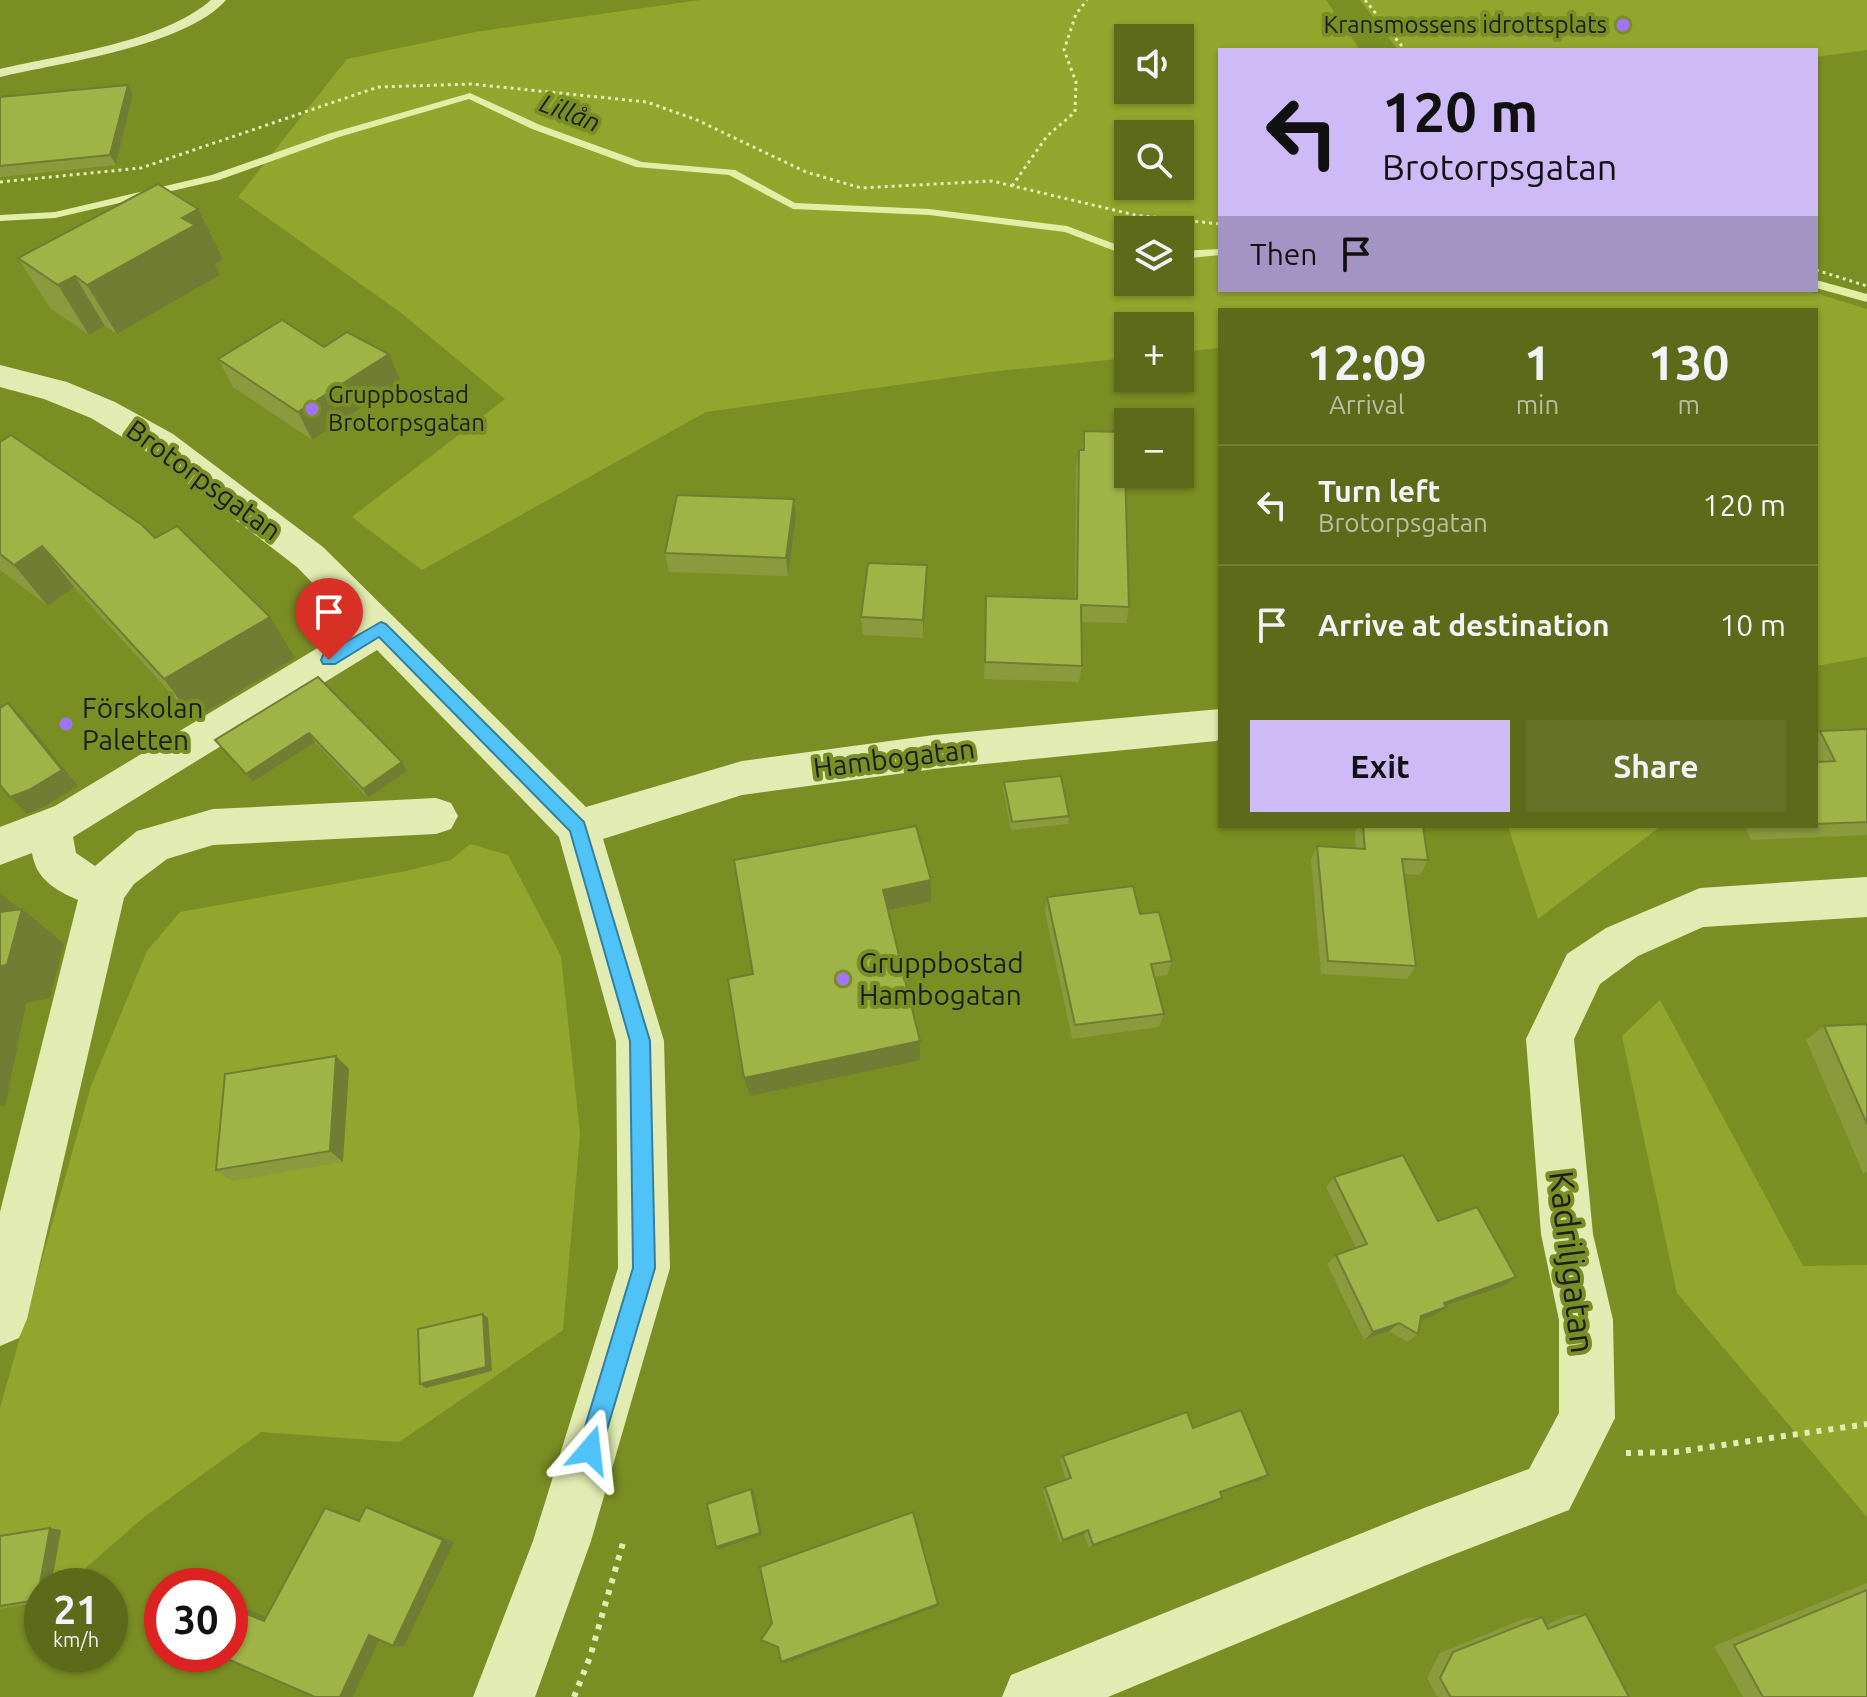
<!DOCTYPE html>
<html lang="en">
<head>
<meta charset="utf-8">
<style>
	body { margin:0; font-family:Ubuntu,sans-serif; background:#657227; color:#f1f3f6; height:100vh; display:flex; flex-direction:column; font-size:30px; white-space:nowrap }
	* { box-sizing:border-box; margin:0 }
	p { font-size:26px; color:#b8bfa2 }
	.icon { flex:none; width:44px; height:44px; fill:none; stroke:currentColor; stroke-width:2; stroke-linecap:round; stroke-linejoin:round }
	.map { position:relative; flex:1; overflow:hidden }
	.panel { position:absolute; left:1218px; top:308px; width:600px; height:520px; display:flex; flex-direction:column; background:#5c6a1a; border-radius:0px; box-shadow:0 2px 6px #0004 }
	.panel>* { flex:none }
	.banner { position:absolute; left:1218px; top:48px; width:600px; height:244px; border-radius:0px; box-shadow:0 2px 6px #0004; background:#cdbaf6; color:#111; overflow:hidden }
	.controls { position:absolute; left:1114px; top:24px; display:grid; gap:16px }
	.controls a { display:grid; place-items:center; width:80px; height:80px; border-radius:0px; background:#5c6a1a; box-shadow:0 2px 6px #0004; font-size:40px }
	.speed { position:absolute; left:24px; top:1568px; display:flex; gap:16px; font-size:40px; font-weight:700; text-align:center }
	.speed>* { display:grid; place-content:center; width:104px; height:104px; border-radius:50%; background:#5c6a1a; box-shadow:0 2px 6px #0004; line-height:1 }
	.speed small { font-size:20px; font-weight:400 }
	.speed .limit { border:12px solid #d22; background:#fff; color:#111 }
	.pin { position:absolute; display:grid; place-items:center; width:68px; height:68px; color:#fff; margin:-82px -34px; border-radius:50% 50% 50% 0; rotate:-45deg; box-shadow:0 0 8px #0007 }
	.pin .icon { rotate:45deg }
	.me { position:absolute; width:88px; margin:-44px; rotate:17deg; stroke-linejoin:round; filter:drop-shadow(0 0 6px #0008) }
	.turn { display:flex; align-items:center; gap:28px; height:168px; padding:0 32px; font-size:36px }
	.turn .icon { width:104px; height:104px; stroke-width:2.5 }
	.turn b { display:block; font-size:56px; line-height:68px }
	.then { display:flex; align-items:center; height:76px; padding:0 32px; background:#0003; gap:16px; font-size:30px }
	.eta { display:flex; justify-content:space-evenly; align-items:center; height:136px; text-align:center }
	.eta b { font-size:48px; font-weight:700; line-height:56px }
	.primary-button { display:flex; gap:16px; margin-top:auto; padding:16px 32px }
	.primary-button a { flex:1; height:92px; border-radius:0px; background:#cdbaf6; color:#111; font-size:32px; font-weight:700; line-height:92px; text-align:center }
	.primary-button a+a { background:#657227; color:#f1f3f6 }
	ul { padding:0; list-style:none }
	li { display:flex; align-items:center; gap:24px; height:120px; padding:0 32px; border-top:2px solid #717d39 }
	li div { flex:1 }
	li b { display:block; font-size:30px }
	li em { font-style:normal }
	.map>svg:first-child { display:block }
	.green { fill:#92a62d; fill-rule:evenodd }
	.lines { fill:none; stroke-linecap:round; stroke-linejoin:round }
	.stream { fill:#e2eda6; fill-rule:evenodd }
	.path-far1 { stroke:#e2ecb2; stroke-width:3; stroke-dasharray:3 4; stroke-linecap:butt }
	.path { stroke:#e2ecb2; stroke-width:6; stroke-dasharray:5 7; stroke-linecap:butt }
	.lane { fill:#e2ecb2; fill-rule:evenodd }
	.street { fill:#e2ecb2; fill-rule:evenodd }
	.wall { fill:#8a9a3d }
	.shaded-wall { fill:#707d32 }
	.building { fill:#a0b347; stroke:#707d32; stroke-width:2 }
	.route { fill:#4fc3f7; stroke:#337fa1; stroke-width:2 }
	.poi-dot { fill:#a075f7; stroke:#7b8e23; stroke-width:3 }
	.labels { text-anchor:middle; stroke-width:8; stroke-linejoin:round; paint-order:stroke }
	.far-poi-label { font-size:24px; fill:#1d1d1d; stroke:#7b8e23; text-anchor:end }
	.far-water-label { font-size:26px; font-style:italic; fill:#1c1c1a; stroke:#7b8e23 }
	.street-label { font-size:28px; fill:#1d1d1d; stroke:#7b8e23 }
	.poi-label { font-size:28px; fill:#1d1d1d; stroke:#7b8e23; text-anchor:start }
	.near-street-label { font-size:34px; fill:#1d1d1d; stroke:#7b8e23 }
</style>
</head>
<body>
<div class="map">
<svg width="1867" height="1697" viewBox="0 0 1867 1697">
	<rect width="100%" height="100%" fill="#7b8e23"/>
	<!-- green -->
	<g class="green">
		<path d="M700 0H1326L1360 50H1220V290H1805L1867 309V657L1816 666V310H1220V348L1180 352V326H1128V358L989 372 706 412 422 570 352 517 505 399 400 312 238 197 347 59 475 32ZM1128 38H1180V90H1128ZM1128 134H1180V186H1128ZM1128 230H1180V282H1128Z"/>
		<polygon points="1360,0 1867,0 1867,50 1816,57 1816,50 1398,50"/>
		<polygon points="1508,826 1661,826 1538,919"/>
		<polygon points="470,844 508,855 561,956 580,1134 563,1330 399,1442 261,1432 144,1517 65,1586 42,1586 42,1605 0,1564 0,1408 91,1086 147,951 180,912 406,871 451,860"/>
		<polygon points="1660,1000 1803,1266 1867,1265 1867,1517 1677,1293 1622,1036"/>
	</g>
	<g class="lines">
		<!-- stream -->
		<g class="stream">
			<polygon points="470,93 540,125 642,162 735,170 795,203 929,209 1067,226 1128,249 1128,256 1065,232 929,215 793,209 729,175 636,167 532,129 469,99 339,137 219,180 55,218 0,221 0,215 55,212 212,175 331,133"/>
			<polygon points="1220,249 1220,255 1180,259 1180,251"/>
			<polygon points="1816,280 1867,294 1867,302 1816,288"/>
		</g>
		<!-- path-far1 -->
		<g class="path-far1">
			<polyline points="1365,0 1405,50"/>
			<polyline points="0,182 141,168 378,87 471,84 647,102 697,120 806,172 861,188 992,181 1135,215 1220,224"/>
			<polyline points="1012,186 1047,136 1075,112 1076,82 1064,50 1076,14 1087,0"/>
			<polyline points="1816,270 1867,286"/>
		</g>
		<!-- path -->
		<g class="path">
			<polyline points="1626,1453 1675,1452 1867,1424"/>
			<polyline points="574,1697 590,1657 623,1543"/>
		</g>
		<!-- lane -->
		<path class="lane" d="M211 0H226C186 46 59 63 0 77V69C64 54 161 43 211 0Z"/>
		<!-- street -->
		<g class="street">
			<path d="M0 365 67 382 115 402 173 434 323 547 586 807 742 761 934 735 1220 709V739L1216 741 934 769 742 795 603 839 664 1041 670 1268 591 1541 535 1697H473L533 1541 618 1268 616 1041 559 837 377 650 73 837 76 853 95 866 137 831 213 809 436 798 451 803 458 816 451 829 436 834 213 845 167 859 134 884 124 898 27 1319 19 1338 0 1346V1212L78 900C55 890 36 879 32 853L0 865V827L55 806 354 626 297 567 147 452 91 418 44 399 0 387Z"/>
			<polygon points="1867,877 1867,917 1703,927 1638,956 1600,984 1574,1039 1593,1234 1613,1320 1615,1418 1569,1510 1424,1566 1108,1697 1002,1697 1011,1675 1424,1508 1529,1469 1559,1413 1559,1320 1541,1234 1526,1039 1567,954 1606,928 1700,888"/>
		</g>
	</g>
	<!-- wall -->
	<g class="wall">
		<polygon points="133,94 116,165 0,177 0,97"/>
		<polygon points="18,258 223,259 215,264 220,275 117,334 105,326 89,335 50,308"/>
		<polygon points="324,347 401,382 312,440 233,387 218,359"/>
		<polygon points="1084,431 1129,607 1126,623 1081,622 1082,666 1079,682 984,679 986,596 1075,599 1076,468 1079,450 1082,450"/>
		<polygon points="0,442 155,538 295,658 194,719 74,587 48,606 0,570"/>
		<polygon points="796,518 788,576 669,572 665,553"/>
		<polygon points="927,565 927,584 923,638 863,635 861,617"/>
		<polygon points="318,677 402,762 407,771 368,798 315,742 253,782 215,740"/>
		<polygon points="1867,729 1867,835 1751,840 1745,826 1816,826 1816,735 1820,731"/>
		<polygon points="1004,782 1069,816 1068,824 1011,830 1003,790"/>
		<polygon points="1358,826 1423,826 1428,860 1420,875 1404,874 1416,966 1407,979 1321,974 1311,860 1317,846 1356,848 1355,832"/>
		<polygon points="1047,897 1140,914 1172,961 1167,975 1154,977 1164,1014 1159,1027 1072,1039 1045,912"/>
		<polygon points="1867,1024 1867,1172 1863,1173 1806,1040 1824,1026"/>
		<polygon points="336,1056 349,1069 343,1162 232,1181 216,1170"/>
		<polygon points="1334,1177 1438,1221 1516,1277 1504,1286 1446,1306 1435,1315 1420,1320 1418,1334 1408,1342 1389,1331 1364,1340 1327,1264 1336,1255 1356,1248 1326,1187"/>
		<polygon points="1193,1428 1260,1480 1220,1494 1222,1498 1215,1502 1089,1548 1084,1534 1060,1543 1043,1492 1045,1487 1066,1479 1060,1461 1063,1456"/>
		<polygon points="50,1528 61,1530 51,1586 42,1586 42,1602 0,1609 0,1536"/>
		<polygon points="1867,1583 1867,1697 1743,1697 1714,1646"/>
		<polygon points="1586,1614 1629,1697 1439,1697 1436,1695 1427,1678 1440,1653 1526,1618 1542,1617 1546,1625 1569,1615"/>
	</g>
	<!-- shaded-wall -->
	<g class="shaded-wall">
		<polygon points="128,85 133,94 116,165 110,155"/>
		<polygon points="198,209 223,259 215,264 220,275 117,334 87,285 182,218"/>
		<polygon points="75,276 105,326 89,335 58,285"/>
		<polygon points="389,354 401,382 312,440 298,412"/>
		<polygon points="794,499 796,518 788,576 786,558"/>
		<polygon points="42,546 74,587 48,606 14,565"/>
		<polygon points="927,565 927,584 923,638 923,620"/>
		<polygon points="270,617 295,658 194,719 164,679"/>
		<polygon points="8,703 25,720 78,786 45,806 27,814 10,797"/>
		<polygon points="309,733 315,742 253,782 246,774"/>
		<polygon points="402,762 407,771 368,798 363,789"/>
		<polygon points="931,880 931,901 884,911 883,890"/>
		<polygon points="0,893 22,911 22,909 64,944 50,998 26,1003 5,1107 0,1104"/>
		<polygon points="920,1041 920,1060 750,1096 744,1078"/>
		<polygon points="336,1056 349,1069 343,1162 330,1151"/>
		<polygon points="1516,1277 1504,1286 1433,1310 1444,1303"/>
		<polygon points="1446,1307 1435,1315 1411,1324 1421,1316"/>
		<polygon points="483,1314 488,1318 492,1371 426,1388 420,1384"/>
		<polygon points="1399,1323 1389,1331 1364,1340 1373,1332"/>
		<polygon points="1268,1475 1260,1480 1212,1496 1220,1492"/>
		<polygon points="751,1489 754,1492 762,1535 718,1549 716,1547"/>
		<polygon points="1222,1498 1215,1502 1089,1548 1093,1545"/>
		<polygon points="366,1507 378,1511 454,1542 404,1646 393,1646"/>
		<polygon points="325,1508 337,1511 371,1525 359,1521"/>
		<polygon points="50,1528 61,1530 51,1586 42,1586 42,1601 37,1600"/>
		<polygon points="1088,1530 1084,1534 1060,1543 1063,1540"/>
		<polygon points="938,1604 938,1606 785,1663 781,1662"/>
		<polygon points="230,1607 245,1608 278,1622 264,1621"/>
		<polygon points="369,1635 381,1636 353,1697 340,1697"/>
	</g>
	<!-- building -->
	<g class="building">
		<polygon points="128,85 110,155 0,166 0,97"/>
		<polygon points="158,184 198,209 182,218 195,225 87,285 75,276 58,285 18,258"/>
		<polygon points="282,320 324,347 347,332 389,354 298,412 218,359"/>
		<polygon points="1084,431 1124,432 1129,607 1081,605 1082,666 985,662 986,596 1077,599 1079,450 1084,450"/>
		<polygon points="11,435 142,525 155,538 177,526 270,617 164,679 42,546 14,565 0,554 0,442"/>
		<polygon points="677,495 794,499 786,558 665,553"/>
		<polygon points="868,563 927,565 923,620 861,617"/>
		<polygon points="318,677 402,762 363,789 309,733 246,774 215,740"/>
		<polygon points="8,703 62,770 29,790 10,797 0,785 0,708"/>
		<polygon points="1867,729 1867,822 1816,824 1816,762 1835,761 1820,731"/>
		<polygon points="1061,776 1069,816 1012,822 1004,782"/>
		<polygon points="916,826 931,880 883,890 920,1041 744,1078 728,979 753,974 734,860"/>
		<polygon points="1363,826 1423,826 1428,860 1402,859 1416,966 1328,961 1317,846 1365,849"/>
		<polygon points="1133,886 1140,914 1159,912 1172,961 1151,964 1164,1014 1075,1025 1047,897"/>
		<polygon points="22,909 7,965 0,966 0,912"/>
		<polygon points="1867,1024 1867,1124 1824,1026"/>
		<polygon points="336,1056 330,1151 216,1170 225,1074"/>
		<polygon points="1403,1155 1438,1221 1477,1207 1516,1277 1444,1303 1446,1307 1421,1316 1418,1334 1399,1323 1373,1332 1336,1255 1367,1244 1334,1177"/>
		<polygon points="483,1314 486,1367 420,1384 418,1329"/>
		<polygon points="1241,1410 1268,1475 1220,1492 1222,1498 1093,1545 1088,1530 1063,1540 1045,1487 1071,1478 1063,1456 1187,1412 1193,1428"/>
		<polygon points="751,1489 760,1533 716,1547 707,1504"/>
		<polygon points="366,1507 443,1540 393,1646 369,1635 340,1697 315,1697 216,1654 230,1654 230,1607 264,1621 325,1508 359,1521"/>
		<polygon points="913,1512 938,1604 781,1662 778,1647 761,1640 772,1623 760,1567"/>
		<polygon points="50,1528 37,1600 0,1606 0,1536"/>
		<polygon points="1867,1590 1867,1697 1763,1697 1734,1645"/>
		<polygon points="1586,1614 1629,1697 1452,1697 1450,1696 1440,1678 1453,1652 1542,1617 1548,1629"/>
	</g>
	<!-- route -->
	<polygon class="route" points="381,622 386,624 584,822 650,1041 655,1268 601,1450 598,1458 590,1462 581,1458 578,1450 633,1268 630,1041 570,831 379,637 335,664 323,664 321,660 323,655"/>
	<!-- markers -->
	<g class="poi-dot">
		<circle cx="1623" cy="25" r="8"/>
		<circle cx="312" cy="409" r="8"/>
		<circle cx="66" cy="724" r="8"/>
		<circle cx="843" cy="979" r="8"/>
	</g>
	<g class="labels">
		<!-- far-poi labels -->
		<g class="far-poi-label">
			<text x="1607" y="33">Kransmossens idrottsplats</text>
			<text x="328" y="403" text-anchor="start">Gruppbostad<tspan x="328" dy="28">Brotorpsgatan</tspan></text>
		</g>
		<!-- far-water labels -->
		<g class="far-water-label">
			<text transform="translate(570 113) rotate(21)" y="9">Lillån</text>
		</g>
		<!-- street labels -->
		<g class="street-label">
			<text transform="translate(204 480) rotate(36)" y="10">Brotorpsgatan</text>
			<text transform="translate(894 758) rotate(-7)" y="10">Hambogatan</text>
		</g>
		<!-- poi labels -->
		<g class="poi-label">
			<text x="82" y="718">Förskolan<tspan x="82" dy="32">Paletten</tspan></text>
			<text x="859" y="973">Gruppbostad<tspan x="859" dy="32">Hambogatan</tspan></text>
		</g>
		<!-- near-street labels -->
		<g class="near-street-label">
			<text transform="translate(1572 1262) rotate(83)" y="12">Kadriljgatan</text>
		</g>
	</g>
</svg>
<div class="controls">
<a><svg class="icon" aria-label="sound" viewBox="0 0 24 24"><path d="M4 9h4l5-4v14l-5-4H4zM17 9q2 3 0 6"/></svg></a>
<a><svg class="icon" aria-label="search" viewBox="0 0 24 24"><circle cx="10" cy="10" r="6"/><path d="M15 15l6 6"/></svg></a>
<a><svg class="icon" aria-label="layers" viewBox="0 0 24 24"><path d="M12 4l9 5-9 5-9-5zM3 14l9 5 9-5"/></svg></a>
<a>+</a>
<a>−</a>
</div>
<div class="speed"><div>21<small>km/h</small></div><div class="limit">30</div></div>
<div class="pin" style="left:329px;top:660px;background:#d93025"><svg class="icon" aria-label="arrive" viewBox="0 0 24 24"><path d="M6 21V4h12l-3 4 3 4H6"/></svg></div>
<svg class="me" style="left:590px;top:1450px" viewBox="-20 -20 40 40"><path d="M0-17L14 15 0 8-14 15z" fill="#4fc3f7" stroke="#fff" stroke-width="4"/></svg>
<div class="banner">
<div class="turn"><svg class="icon" aria-label="left" viewBox="0 0 24 24"><path d="M17 20v-9H6M10 6l-5 5 5 5"/></svg><div><b>120 m</b>Brotorpsgatan</div></div>
<div class="then">Then<svg class="icon" aria-label="arrive" viewBox="0 0 24 24"><path d="M6 21V4h12l-3 4 3 4H6"/></svg></div>
</div>
<section class="panel">
<div class="eta">
<div><b>12:09</b><p>Arrival</p></div>
<div><b>1</b><p>min</p></div>
<div><b>130</b><p>m</p></div>
</div>
<ul>
<li><svg class="icon" aria-label="left" viewBox="0 0 24 24"><path d="M17 20v-9H6M10 6l-5 5 5 5"/></svg><div><b>Turn left</b><p>Brotorpsgatan</p></div><em>120 m</em></li>
<li><svg class="icon" aria-label="arrive" viewBox="0 0 24 24"><path d="M6 21V4h12l-3 4 3 4H6"/></svg><div><b>Arrive at destination</b></div><em>10 m</em></li>
</ul>
<div class="primary-button"><a>Exit</a><a>Share</a></div>
</section>
</div>
</body>
</html>
